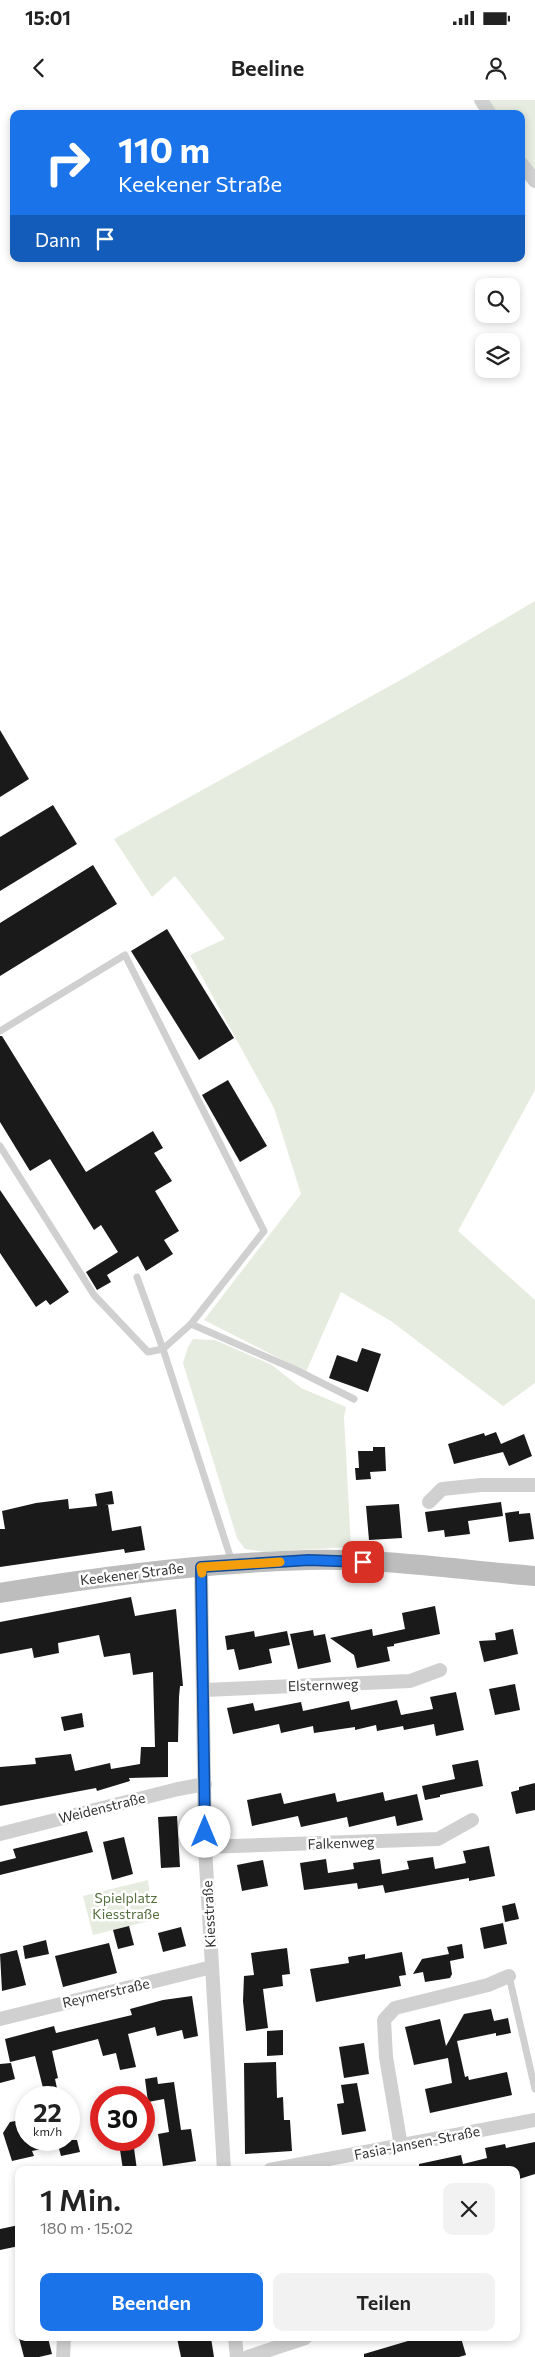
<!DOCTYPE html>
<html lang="de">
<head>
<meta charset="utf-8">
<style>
	body { margin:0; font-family:Commissioner,sans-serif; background:#f2f2f2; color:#222; height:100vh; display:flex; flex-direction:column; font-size:19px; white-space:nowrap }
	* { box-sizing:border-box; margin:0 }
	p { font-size:16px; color:#767676 }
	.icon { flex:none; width:28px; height:28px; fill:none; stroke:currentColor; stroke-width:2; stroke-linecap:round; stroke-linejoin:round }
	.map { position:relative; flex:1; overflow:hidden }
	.panel { position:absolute; left:15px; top:2066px; width:505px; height:175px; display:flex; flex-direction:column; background:#fff; border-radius:10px; box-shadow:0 2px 8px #0003 }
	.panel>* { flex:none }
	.hud { position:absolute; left:10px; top:10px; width:515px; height:152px; border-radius:10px; box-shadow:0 2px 8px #0003; background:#1a73e8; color:#fff; overflow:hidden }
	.buttons { position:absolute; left:475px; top:178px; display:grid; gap:10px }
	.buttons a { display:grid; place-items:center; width:45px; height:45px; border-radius:10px; background:#fff; box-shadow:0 2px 8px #0003; font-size:25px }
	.speed { position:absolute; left:15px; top:1986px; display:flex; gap:10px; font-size:25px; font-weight:700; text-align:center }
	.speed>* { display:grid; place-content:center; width:65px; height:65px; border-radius:50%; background:#fff; box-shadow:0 2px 8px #0003; line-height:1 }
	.speed small { font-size:12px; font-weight:400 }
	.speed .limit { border:8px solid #d22; background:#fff; color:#111 }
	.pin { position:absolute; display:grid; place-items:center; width:42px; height:42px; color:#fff; margin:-21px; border-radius:10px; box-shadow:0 2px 8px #0006 }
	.me { position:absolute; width:55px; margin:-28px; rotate:0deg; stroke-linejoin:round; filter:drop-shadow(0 0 4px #0008) }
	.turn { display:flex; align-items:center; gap:18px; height:105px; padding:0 25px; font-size:22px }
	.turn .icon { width:65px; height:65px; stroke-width:2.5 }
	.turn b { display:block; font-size:35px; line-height:42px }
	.then { display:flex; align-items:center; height:48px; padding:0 25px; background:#0003; gap:10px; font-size:19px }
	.round { display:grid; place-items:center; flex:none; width:52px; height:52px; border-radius:10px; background:#f2f2f2 }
	.head { display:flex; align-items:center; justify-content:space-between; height:85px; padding:0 25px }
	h1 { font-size:30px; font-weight:600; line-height:38px }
	.button { display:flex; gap:10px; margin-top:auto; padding:10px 25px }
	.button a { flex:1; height:58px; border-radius:10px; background:#1a73e8; color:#fff; font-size:20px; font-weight:600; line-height:58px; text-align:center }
	.button a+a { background:#f2f2f2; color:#222 }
	.status { display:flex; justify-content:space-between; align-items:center; height:35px; padding:0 25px; background:#fff; direction:ltr }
	.status svg { height:14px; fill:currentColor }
	header { display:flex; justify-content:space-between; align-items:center; height:65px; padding:0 25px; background:#fff; font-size:22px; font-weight:600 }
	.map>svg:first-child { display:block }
	.green { fill:#e6ecdf }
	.building { fill:#1a1a1a }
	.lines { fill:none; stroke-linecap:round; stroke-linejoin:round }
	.lane { stroke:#d0d0d0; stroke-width:7 }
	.street { stroke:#d0d0d0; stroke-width:14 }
	.secondary { stroke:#bdbdbd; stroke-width:20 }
	.route-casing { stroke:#114b97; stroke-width:12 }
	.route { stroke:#1a73e8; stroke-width:9 }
	.slow { stroke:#f59e0b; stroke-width:9 }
	.labels { text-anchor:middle; stroke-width:5; stroke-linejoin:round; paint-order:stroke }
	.street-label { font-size:14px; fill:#333; stroke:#fff }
	.park-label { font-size:14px; fill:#56703f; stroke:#fff }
</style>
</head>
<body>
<div class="status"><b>15:01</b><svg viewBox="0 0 49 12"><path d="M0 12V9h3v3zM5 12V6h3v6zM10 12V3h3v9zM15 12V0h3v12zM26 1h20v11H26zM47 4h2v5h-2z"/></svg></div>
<header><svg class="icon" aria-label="back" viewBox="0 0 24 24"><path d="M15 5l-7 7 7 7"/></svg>Beeline<svg class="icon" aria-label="person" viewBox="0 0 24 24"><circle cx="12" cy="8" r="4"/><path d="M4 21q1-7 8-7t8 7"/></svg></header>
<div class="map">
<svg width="535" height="2257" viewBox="0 0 535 2257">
	<rect width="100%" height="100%" fill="#fff"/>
	<!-- green -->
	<g class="green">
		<polygon points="489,0 535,0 535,71 521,51 521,14 498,14"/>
		<polygon points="535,501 535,990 458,1131 535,1200 535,1283 503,1306 391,1221 341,1192 306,1272 204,1220 301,1094 274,1008 190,855 225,839 175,776 152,797 114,739 406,577"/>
		<polygon points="193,1239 215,1240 272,1265 301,1288 346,1307 344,1317 351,1447 265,1452 245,1449 237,1438 183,1263 188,1247"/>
		<polygon points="148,1780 153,1820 93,1835 83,1796"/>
	</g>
	<!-- building -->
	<g class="building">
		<polygon points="0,630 29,679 0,697"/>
		<polygon points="53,705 77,744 0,791 0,737"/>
		<polygon points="93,765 117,804 0,876 0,823"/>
		<polygon points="167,829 234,938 199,960 131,851"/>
		<polygon points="0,936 2,936 86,1072 153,1031 163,1048 154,1053 172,1081 155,1091 179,1131 164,1140 173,1154 146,1171 138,1156 107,1175 111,1182 97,1190 86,1172 118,1152 101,1125 94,1130 50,1059 30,1071 0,1022"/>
		<polygon points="228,980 267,1046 240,1062 202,995"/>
		<polygon points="0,1090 69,1192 50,1205 46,1200 36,1207 0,1153"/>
		<polygon points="362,1248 381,1254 368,1292 329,1278 337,1255 357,1262"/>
		<polygon points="496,1332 501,1344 524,1334 532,1356 509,1366 503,1352 454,1364 448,1344 484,1333 485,1336"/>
		<polygon points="373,1347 385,1347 386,1371 370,1372 371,1379 356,1380 355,1368 359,1368 358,1351 373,1351"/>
		<polygon points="112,1391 114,1404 105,1405 108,1405 112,1431 141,1426 145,1450 125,1453 124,1449 0,1467 0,1429 5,1429 2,1411 36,1403 68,1399 69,1409 97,1406 95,1394"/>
		<polygon points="501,1402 503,1416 468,1421 470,1434 445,1437 444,1430 428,1432 425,1412"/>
		<polygon points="399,1404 402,1438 369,1440 366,1406"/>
		<polygon points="519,1411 519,1414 530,1413 534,1439 509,1442 505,1413"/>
		<polygon points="131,1497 135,1516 176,1509 183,1586 180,1586 179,1597 178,1642 168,1642 168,1677 129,1678 130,1681 97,1691 96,1688 0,1706 0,1667 36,1664 35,1658 71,1654 75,1671 110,1663 111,1669 140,1664 141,1647 155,1647 153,1572 133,1575 130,1553 104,1557 99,1535 58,1543 59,1553 34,1558 32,1548 0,1554 0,1522"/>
		<polygon points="435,1506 440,1534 394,1544 394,1546 387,1547 390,1561 357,1568 354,1555 330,1538 372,1529 373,1536 405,1529 402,1513"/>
		<polygon points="513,1529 518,1554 484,1562 479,1541 496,1540 495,1533"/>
		<polygon points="313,1530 314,1536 325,1534 331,1562 298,1569 290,1534"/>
		<polygon points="254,1531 255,1537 287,1531 290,1545 269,1549 272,1563 239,1570 234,1549 227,1550 225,1536"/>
		<polygon points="515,1584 520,1610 495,1615 489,1589"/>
		<polygon points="456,1592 464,1630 436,1636 434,1624 404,1630 403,1626 377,1631 376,1625 355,1630 355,1627 314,1633 313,1626 281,1633 279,1624 233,1634 227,1608 253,1603 255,1611 301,1602 303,1611 349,1601 351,1610 397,1600 401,1615 433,1609 430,1597"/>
		<polygon points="82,1613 84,1627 64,1631 61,1617"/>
		<polygon points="478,1660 483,1686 440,1695 440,1697 425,1700 422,1686 455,1679 452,1665"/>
		<polygon points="535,1683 535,1710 516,1714 511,1692 519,1690 519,1687"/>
		<polygon points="383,1692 385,1701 417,1694 423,1720 397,1726 395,1716 349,1727 347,1717 301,1727 298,1716 252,1726 247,1700 281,1693 284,1704 335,1693 337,1702"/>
		<polygon points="177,1716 180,1767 161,1768 158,1717"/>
		<polygon points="87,1731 93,1752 0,1775 0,1762 16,1758 13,1749"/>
		<polygon points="124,1737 133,1774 112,1780 103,1742"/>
		<polygon points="489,1746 495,1776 469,1781 469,1778 385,1793 383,1785 358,1789 357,1783 304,1790 300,1763 326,1759 328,1773 354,1769 353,1763 380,1759 382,1774 409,1769 407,1761 433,1757 435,1769 466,1763 463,1751"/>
		<polygon points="263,1760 268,1786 242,1791 237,1765"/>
		<polygon points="515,1803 519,1819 505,1822 502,1806"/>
		<polygon points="503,1823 507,1844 484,1849 480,1828"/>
		<polygon points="129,1826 134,1845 118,1849 113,1830"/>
		<polygon points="181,1827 186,1846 163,1852 158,1833"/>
		<polygon points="46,1840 49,1854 25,1859 23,1846"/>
		<polygon points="109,1843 117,1873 63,1887 55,1856"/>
		<polygon points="462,1844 464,1858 450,1861 452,1874 450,1878 425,1882 423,1872 413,1874 422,1859 449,1854 447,1847"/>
		<polygon points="287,1848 290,1874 282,1875 283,1886 263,1889 268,1928 246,1931 243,1901 244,1876 254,1875 251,1853"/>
		<polygon points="17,1850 26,1885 2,1891 0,1854"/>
		<polygon points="402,1852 406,1875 399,1876 401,1886 316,1902 310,1869 349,1863 348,1857 365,1854 365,1859"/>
		<polygon points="192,1896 198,1936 184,1939 182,1930 157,1936 155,1927 128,1934 136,1967 120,1970 116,1953 103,1956 98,1939 52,1951 58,1978 55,1979 58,1993 45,1996 35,1956 10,1962 5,1939 54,1926 56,1933 132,1915 130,1909 163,1900"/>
		<polygon points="491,1909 494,1921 508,1918 511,1933 496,1936 496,1933 457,1941 465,1977 468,1976 469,1980 507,1972 512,1995 430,2013 425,1989 452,1983 448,1958 414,1965 405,1927 440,1919 446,1946 464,1914"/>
		<polygon points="283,1930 283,1955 267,1956 267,1931"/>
		<polygon points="364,1943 369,1974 344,1978 339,1947"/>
		<polygon points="276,1962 277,1998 283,1997 284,2020 290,2020 292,2051 245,2054 244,1963"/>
		<polygon points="11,1963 15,1979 0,1983 0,1964"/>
		<polygon points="157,1977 158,1984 174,1982 181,2030 191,2029 196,2061 163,2066 158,2034 169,2032 164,1999 148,2002 145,1979"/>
		<polygon points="357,1983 366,2031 342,2035 337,2004 344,2003 341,1985"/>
		<polygon points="26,2019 26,2040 77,2040 80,2052 61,2056 58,2045 32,2051 34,2056 12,2061 3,2033 10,2022"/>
		<polygon points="133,2041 137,2070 123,2070 119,2043"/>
		<polygon points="535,2042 535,2074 516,2080 516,2070 419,2070 419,2064 461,2055 463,2064 487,2058 485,2048 505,2044 506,2048"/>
		<polygon points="19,2125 19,2146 0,2150 0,2129"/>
		<polygon points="19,2238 48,2238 52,2254 39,2257 24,2257"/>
		<polygon points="177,2238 211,2238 214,2257 181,2257"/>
		<polygon points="418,2238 461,2238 466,2255 459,2257 364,2257 364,2254"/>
	</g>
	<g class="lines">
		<!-- lane -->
		<g class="lane">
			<polyline points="0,931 125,855 264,1131 191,1224"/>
			<polyline points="0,1046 94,1195 148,1252 163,1249 191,1224 294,1269 354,1299"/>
			<polyline points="137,1177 163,1249 232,1462"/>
			<polyline points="509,1876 535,1989"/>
		</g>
		<!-- street -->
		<g class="street">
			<polyline points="481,0 490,14"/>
			<polyline points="521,63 535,81"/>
			<polyline points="429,1402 442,1389 481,1385 535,1385"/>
			<polyline points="201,1467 205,1747 224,2070"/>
			<polyline points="205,1590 410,1581 440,1570"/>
			<polyline points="0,1734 178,1689 205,1684"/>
			<polyline points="205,1747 438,1739 472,1720"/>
			<polyline points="0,1919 212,1867"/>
			<polyline points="401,2046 386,1957 384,1920 395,1908 488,1885 509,1876"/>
			<polyline points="270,2070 535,2020"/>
			<polyline points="235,2238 237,2257"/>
			<polyline points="63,2257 64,2238"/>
			<polyline points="248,2257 305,2238"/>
		</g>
		<!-- secondary -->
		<path class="secondary" d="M0 1493C102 1476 205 1463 308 1460 384 1458 460 1470 535 1476"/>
	</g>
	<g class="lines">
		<defs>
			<polyline id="route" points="205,1732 201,1467 309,1460 363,1462"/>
		</defs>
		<!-- route casing -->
		<use href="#route" class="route-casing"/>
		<!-- route -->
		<use href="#route" class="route"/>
		<!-- slow -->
		<polyline class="slow" points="202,1473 201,1467 280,1462"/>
	</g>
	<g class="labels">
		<!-- street labels -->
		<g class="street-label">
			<text transform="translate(132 1474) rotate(-7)" y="5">Keekener Straße</text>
			<text transform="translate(323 1585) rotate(-2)" y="5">Elsternweg</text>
			<text transform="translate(102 1708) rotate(-14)" y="5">Weidenstraße</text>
			<text transform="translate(341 1743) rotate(-2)" y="5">Falkenweg</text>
			<text transform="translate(209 1814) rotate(-93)" y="5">Kiesstraße</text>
			<text transform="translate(106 1893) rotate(-13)" y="5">Reymerstraße</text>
			<text transform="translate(417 2043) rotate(-11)" y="5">Fasia-Jansen-Straße</text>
		</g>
		<!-- park labels -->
		<g class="park-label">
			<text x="126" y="1803">Spielplatz<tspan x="126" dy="16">Kiesstraße</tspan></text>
		</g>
	</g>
</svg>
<div class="buttons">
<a><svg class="icon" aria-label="search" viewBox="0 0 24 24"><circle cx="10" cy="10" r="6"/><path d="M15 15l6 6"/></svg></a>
<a><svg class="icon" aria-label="layers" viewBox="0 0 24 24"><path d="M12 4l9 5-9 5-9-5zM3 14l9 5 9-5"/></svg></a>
</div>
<div class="speed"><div>22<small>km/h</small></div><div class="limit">30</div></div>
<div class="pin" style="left:363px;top:1462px;background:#d93025"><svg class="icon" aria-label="arrive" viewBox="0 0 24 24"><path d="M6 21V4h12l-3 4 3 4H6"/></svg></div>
<svg class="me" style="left:205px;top:1732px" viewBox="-20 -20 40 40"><circle r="19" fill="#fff"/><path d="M0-13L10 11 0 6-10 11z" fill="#1a73e8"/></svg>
<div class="hud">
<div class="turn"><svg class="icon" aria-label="right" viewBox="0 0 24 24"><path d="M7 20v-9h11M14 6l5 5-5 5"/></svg><div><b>110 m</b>Keekener Straße</div></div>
<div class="then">Dann<svg class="icon" aria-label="arrive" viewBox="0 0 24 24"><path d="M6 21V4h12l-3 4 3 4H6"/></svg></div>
</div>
<section class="panel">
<div class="head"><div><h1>1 Min.</h1><p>180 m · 15:02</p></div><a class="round"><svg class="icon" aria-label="close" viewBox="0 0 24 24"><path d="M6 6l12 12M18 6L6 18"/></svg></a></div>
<div class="button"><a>Beenden</a><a>Teilen</a></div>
</section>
</div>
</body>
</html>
